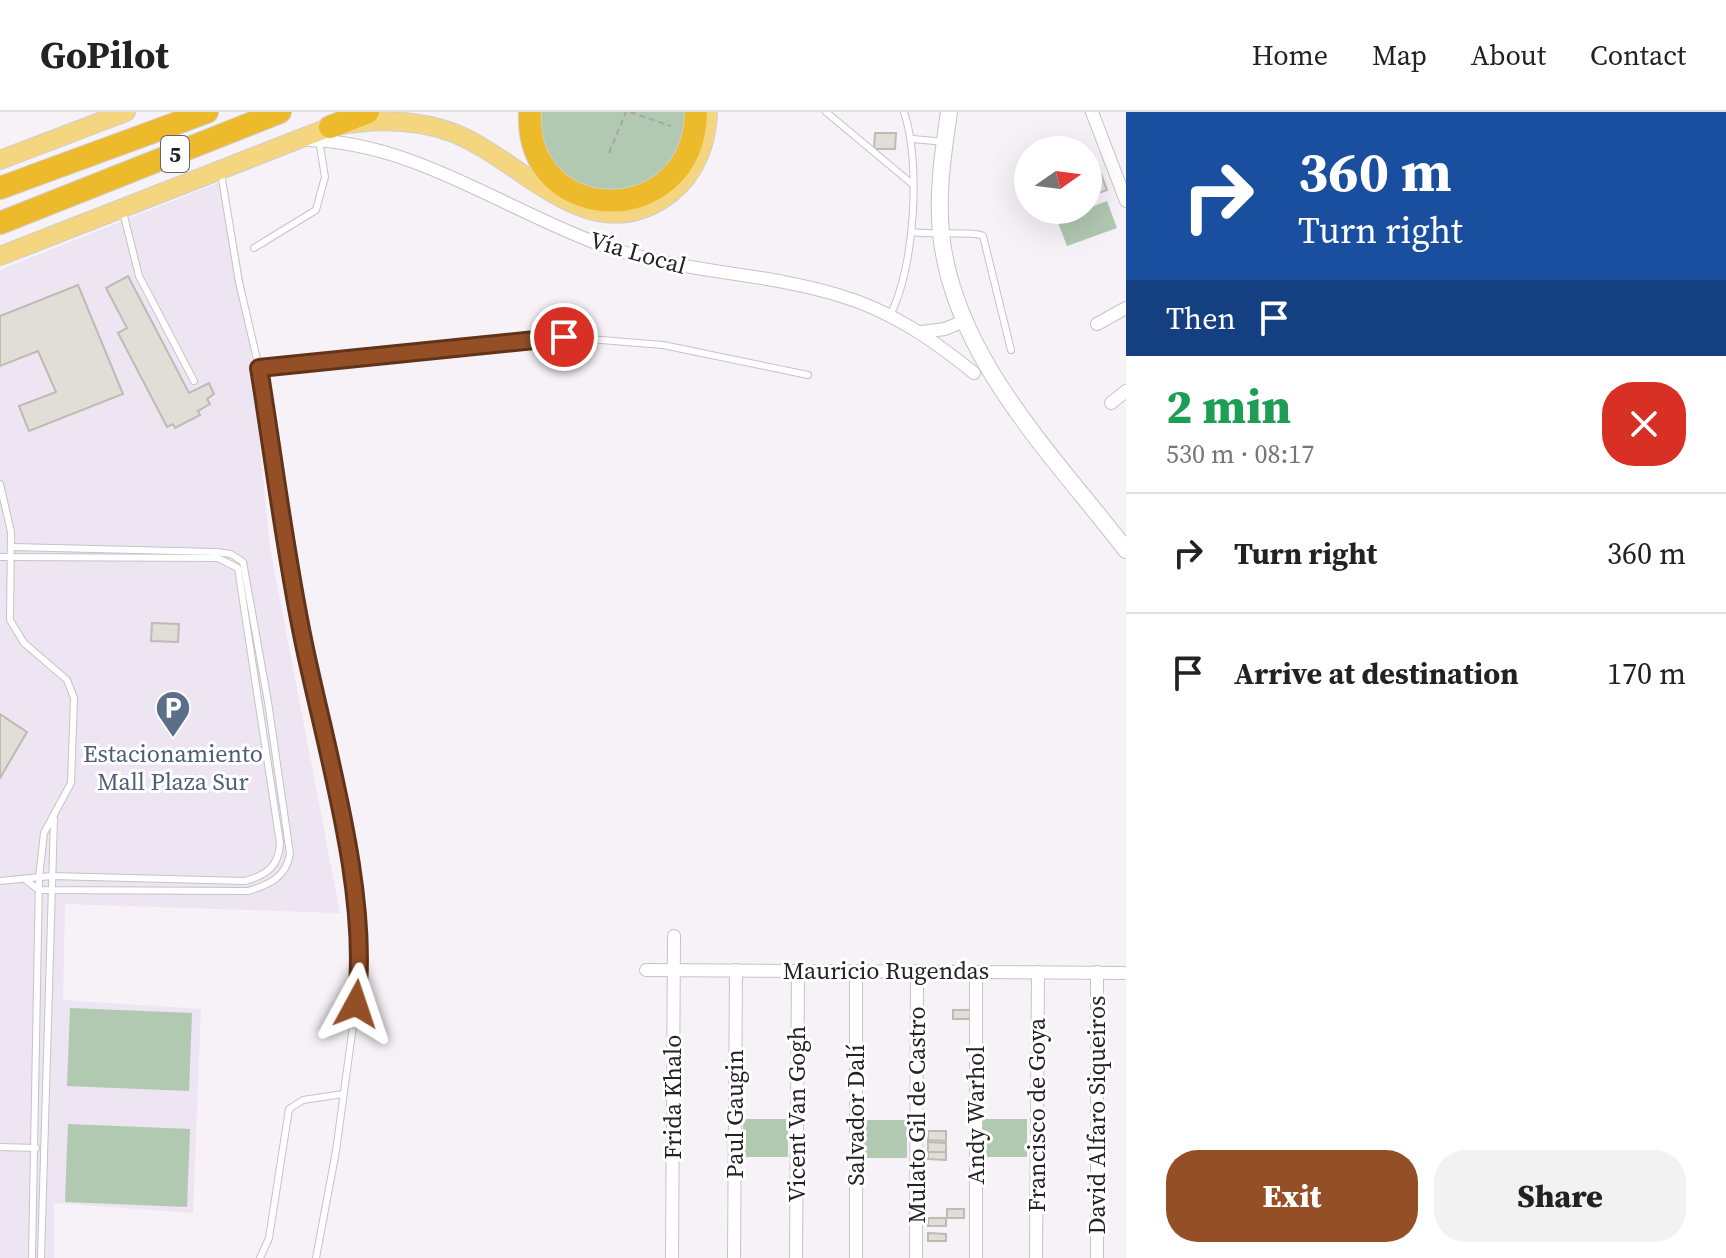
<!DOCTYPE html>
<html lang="en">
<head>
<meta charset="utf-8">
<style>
	body { margin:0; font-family:"Source Serif 4",serif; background:#f2f2f2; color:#222; height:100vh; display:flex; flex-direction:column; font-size:30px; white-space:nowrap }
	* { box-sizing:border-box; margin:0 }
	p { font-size:26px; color:#767676 }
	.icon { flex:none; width:44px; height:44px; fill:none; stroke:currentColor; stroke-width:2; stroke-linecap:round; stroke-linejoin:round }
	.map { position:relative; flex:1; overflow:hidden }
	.sheet { display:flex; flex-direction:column; background:#fff; width:600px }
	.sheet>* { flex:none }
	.guide { background:#1a4fa0; color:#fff; overflow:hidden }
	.needle { width:52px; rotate:76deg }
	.controls { position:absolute; left:1014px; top:24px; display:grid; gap:16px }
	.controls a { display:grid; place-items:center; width:88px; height:88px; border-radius:50%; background:#fff; box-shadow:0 8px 32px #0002; font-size:40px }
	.pin { position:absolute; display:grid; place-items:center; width:68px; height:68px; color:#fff; margin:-34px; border:4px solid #fff; border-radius:50%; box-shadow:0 2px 8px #0007 }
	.me { position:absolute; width:88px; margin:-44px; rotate:5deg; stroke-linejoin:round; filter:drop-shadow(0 0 6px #0008) }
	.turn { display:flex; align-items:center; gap:28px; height:168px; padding:0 40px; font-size:36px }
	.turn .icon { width:104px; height:104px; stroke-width:2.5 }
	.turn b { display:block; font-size:56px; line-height:68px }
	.then { display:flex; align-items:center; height:76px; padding:0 40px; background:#0003; gap:16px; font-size:30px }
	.round { display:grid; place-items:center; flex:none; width:84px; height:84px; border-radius:32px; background:#f2f2f2 }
	.overview { display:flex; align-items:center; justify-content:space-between; height:136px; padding:0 40px }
	h1 { font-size:48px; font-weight:800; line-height:60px; color:#1e9e55 }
	.button { display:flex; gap:16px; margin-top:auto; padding:16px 40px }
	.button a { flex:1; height:92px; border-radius:32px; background:#954f27; color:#fff; font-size:32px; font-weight:800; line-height:92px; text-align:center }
	.button a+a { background:#f2f2f2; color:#222 }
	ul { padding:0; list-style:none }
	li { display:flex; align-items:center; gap:24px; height:120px; padding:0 40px; border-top:2px solid #e0e0e0 }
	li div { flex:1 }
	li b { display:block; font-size:30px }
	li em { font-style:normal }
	header { display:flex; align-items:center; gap:48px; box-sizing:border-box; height:112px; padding:0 40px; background:#fff; border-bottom:2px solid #e0e0e0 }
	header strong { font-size:38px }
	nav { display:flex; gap:44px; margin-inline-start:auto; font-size:28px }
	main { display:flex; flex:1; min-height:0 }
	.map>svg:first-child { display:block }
	.built { fill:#ede5f1 }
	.green { fill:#b1c8b1 }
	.building { fill:#e1ddd7; stroke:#bebab4; stroke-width:2 }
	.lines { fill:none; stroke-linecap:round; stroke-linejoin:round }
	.lane-casing { stroke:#c6c2c8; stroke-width:8 }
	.street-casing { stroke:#c6c2c8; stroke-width:14 }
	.secondary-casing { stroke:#c6c2c8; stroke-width:18 }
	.primary-casing { stroke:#cfcecf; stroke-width:20 }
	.highway-casing { stroke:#cfcecf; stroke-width:24 }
	.path { stroke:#a8a5aa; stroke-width:2; stroke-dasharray:6 4; stroke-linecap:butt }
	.lane { stroke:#fff; stroke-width:6 }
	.street { stroke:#fff; stroke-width:12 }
	.secondary { stroke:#fff; stroke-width:16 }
	.primary { stroke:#f4d680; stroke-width:18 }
	.highway { stroke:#ecba2b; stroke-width:22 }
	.route-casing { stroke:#613319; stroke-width:20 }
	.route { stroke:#954f27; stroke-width:14 }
	.labels { text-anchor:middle; stroke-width:6; stroke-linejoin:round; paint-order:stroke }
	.shield { fill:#fff; stroke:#666466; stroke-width:2 }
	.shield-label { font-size:22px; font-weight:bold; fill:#242224 }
	.street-label { font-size:24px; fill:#242224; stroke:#fff }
	.service-label { font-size:24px; fill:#4e5e75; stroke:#fff }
</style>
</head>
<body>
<header>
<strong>GoPilot</strong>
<nav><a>Home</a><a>Map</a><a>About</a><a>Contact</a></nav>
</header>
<main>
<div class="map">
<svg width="1126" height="1146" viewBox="0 0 1126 1146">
	<rect width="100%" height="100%" fill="#f6f2f8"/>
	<!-- built -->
	<polygon class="built" points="225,68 244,172 270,436 340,801 65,792 63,888 201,897 193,1101 54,1091 54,1146 0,1146 0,158"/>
	<!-- green -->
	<g class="green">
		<path d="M538 0H687C687 9 689 22 685 31 664 85 575 98 546 42 540 30 540 13 538 0Z"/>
		<polygon points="1107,89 1117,116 1067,134 1057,108"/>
		<polygon points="70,896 192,901 189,979 67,974"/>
		<rect x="743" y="1007" width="45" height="38"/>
		<rect x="982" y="1007" width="45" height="38"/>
		<rect x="862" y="1008" width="45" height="38"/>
		<polygon points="68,1012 190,1017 187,1095 65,1090"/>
	</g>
	<!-- building -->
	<g class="building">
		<polygon points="875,21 896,21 895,37 874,37"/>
		<polygon points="1097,51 1107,78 1088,85 1088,54"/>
		<polygon points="128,164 189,281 209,271 214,282 207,287 210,292 198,299 200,303 175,316 173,312 167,315 118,221 127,216 106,176"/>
		<polygon points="78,173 123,282 29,319 19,294 56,280 38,239 0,254 0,204"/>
		<polygon points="152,511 179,512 178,530 151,529"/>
		<polygon points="0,602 27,620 0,666"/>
		<rect x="953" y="898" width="17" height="9"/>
		<polygon points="928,1019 946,1019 946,1029 928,1028"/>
		<polygon points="928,1030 946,1031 946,1040 928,1040"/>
		<polygon points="928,1040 946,1040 946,1048 928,1047"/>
		<rect x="947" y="1097" width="17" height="9"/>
		<rect x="928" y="1106" width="18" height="8"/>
		<polygon points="928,1121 946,1122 946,1129 928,1129"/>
	</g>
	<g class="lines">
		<defs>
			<g id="lane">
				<polyline points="826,0 911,71"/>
				<polyline points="913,27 945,30"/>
				<polyline points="221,61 239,170 259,256 298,501 353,770 360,862 336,1039 316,1146"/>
				<polyline points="123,100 139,164 194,269"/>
				<path d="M912 120C928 123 976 119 983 124L1011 238"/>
				<polyline points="254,136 316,98 325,65 319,28"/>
				<path d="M890 203C915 157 921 49 904 0"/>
				<polyline points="259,256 564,225 663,233 808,263"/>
				<polyline points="0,372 11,420 10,508 24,531 67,568 74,586 71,671 44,721 39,766 32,1146"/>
				<path d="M12 435 216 440 231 442 243 450 268 590 290 742C286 765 269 773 248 779L39 778 27 769"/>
				<path d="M0 445 218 446 238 456 280 731C279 754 267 763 245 769L51 764 0 769"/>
				<polyline points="0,1035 36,1036"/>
				<polyline points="41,1146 54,707"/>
				<polyline points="260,1146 269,1126 289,997 303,988 343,982"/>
			</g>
			<g id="street">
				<polyline points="1092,0 1126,89"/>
				<path d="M307 28C416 30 507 100 607 135 683 161 763 160 838 183 890 198 932 227 974 261"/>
				<polyline points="1097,212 1126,196"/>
				<polyline points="922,220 945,217 964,209"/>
				<polyline points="1111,291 1126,279"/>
				<polyline points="646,858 1126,861"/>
				<polyline points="856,859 856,1146"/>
				<polyline points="672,1146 674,824"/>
				<polyline points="734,1146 736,858"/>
				<polyline points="796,1146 798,859"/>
				<polyline points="916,1146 917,859"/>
				<polyline points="976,1146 976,860"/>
				<polyline points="1036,1146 1038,860"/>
				<polyline points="1097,1146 1097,860"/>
			</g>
			<path id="secondary" d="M949 0C943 41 937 80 941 121 953 245 1054 344 1126 438"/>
			<g id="primary">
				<polyline points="0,48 126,0"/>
				<path d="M0 144 330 15C371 7 412 6 451 20 522 46 590 144 671 81 696 61 707 31 708 0"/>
			</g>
			<g id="highway">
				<path d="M530 0C524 116 694 120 696 0"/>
				<polyline points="330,15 368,0"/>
				<polyline points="0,76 207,0"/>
				<polyline points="0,111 280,0"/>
			</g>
		</defs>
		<!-- lane casing -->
		<use href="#lane" class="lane-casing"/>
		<!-- street casing -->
		<use href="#street" class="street-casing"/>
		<!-- secondary casing -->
		<use href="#secondary" class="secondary-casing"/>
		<!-- primary casing -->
		<use href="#primary" class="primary-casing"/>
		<!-- highway casing -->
		<use href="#highway" class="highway-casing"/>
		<!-- path -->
		<g class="path">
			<polyline points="630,0 671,14"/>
			<polyline points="609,41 626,0"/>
		</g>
		<!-- lane -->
		<use href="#lane" class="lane"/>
		<!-- street -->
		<use href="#street" class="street"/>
		<!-- secondary -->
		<use href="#secondary" class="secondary"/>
		<!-- primary -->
		<use href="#primary" class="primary"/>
		<!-- highway -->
		<use href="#highway" class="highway"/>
	</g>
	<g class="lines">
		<defs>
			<path id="route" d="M356 892C371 786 326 638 304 532 285 441 274 348 259 256L564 225"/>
		</defs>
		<!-- route casing -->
		<use href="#route" class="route-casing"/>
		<!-- route -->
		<use href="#route" class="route"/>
	</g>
	<!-- icons -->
	<defs>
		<symbol id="parking-pin" viewBox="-11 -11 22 30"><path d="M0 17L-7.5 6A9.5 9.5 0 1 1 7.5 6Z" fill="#5c6f8a" stroke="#fff"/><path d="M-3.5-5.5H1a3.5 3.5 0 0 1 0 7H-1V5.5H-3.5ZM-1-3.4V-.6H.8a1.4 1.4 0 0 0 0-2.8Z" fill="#fff"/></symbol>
	</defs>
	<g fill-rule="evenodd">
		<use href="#parking-pin" x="153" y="576" width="40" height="54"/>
	</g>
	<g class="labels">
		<!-- shield labels -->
		<rect class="shield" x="161" y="24" width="28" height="36" rx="6"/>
		<g class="shield-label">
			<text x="175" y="50">5</text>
		</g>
		<!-- street labels -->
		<g class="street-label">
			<text transform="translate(638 141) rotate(16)" y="8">Vía Local</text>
			<text x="886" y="867">Mauricio Rugendas</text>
			<text transform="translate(673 985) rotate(-90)" y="8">Frida Khalo</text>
			<text transform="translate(735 1002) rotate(-90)" y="8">Paul Gaugin</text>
			<text transform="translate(797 1002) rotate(-90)" y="8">Vicent Van Gogh</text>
			<text transform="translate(856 1003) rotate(-90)" y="8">Salvador Dalí</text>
			<text transform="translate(917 1003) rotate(-90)" y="8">Mulato Gil de Castro</text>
			<text transform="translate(976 1003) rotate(-90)" y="8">Andy Warhol</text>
			<text transform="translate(1037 1003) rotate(-90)" y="8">Francisco de Goya</text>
			<text transform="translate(1097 1003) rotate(-90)" y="8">David Alfaro Siqueiros</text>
		</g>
		<!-- service labels -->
		<g class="service-label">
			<text x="173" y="650">Estacionamiento<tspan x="173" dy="28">Mall Plaza Sur</tspan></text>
		</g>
	</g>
</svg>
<div class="controls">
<a><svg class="needle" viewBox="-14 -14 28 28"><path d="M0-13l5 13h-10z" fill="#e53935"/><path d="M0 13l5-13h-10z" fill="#767676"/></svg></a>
</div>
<div class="pin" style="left:564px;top:225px;background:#d93025"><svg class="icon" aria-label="arrive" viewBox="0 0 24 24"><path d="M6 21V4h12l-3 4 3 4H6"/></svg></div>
<svg class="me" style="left:356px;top:892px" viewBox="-20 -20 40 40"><path d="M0-17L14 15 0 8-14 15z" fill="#954f27" stroke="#fff" stroke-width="4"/></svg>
</div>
<section class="sheet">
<div class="guide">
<div class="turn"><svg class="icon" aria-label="right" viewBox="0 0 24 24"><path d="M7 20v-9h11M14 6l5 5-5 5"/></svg><div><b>360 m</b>Turn right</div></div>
<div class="then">Then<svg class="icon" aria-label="arrive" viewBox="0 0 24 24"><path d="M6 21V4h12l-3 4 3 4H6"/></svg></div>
</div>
<div class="overview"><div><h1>2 min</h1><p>530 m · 08:17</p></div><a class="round" style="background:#d93025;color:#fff"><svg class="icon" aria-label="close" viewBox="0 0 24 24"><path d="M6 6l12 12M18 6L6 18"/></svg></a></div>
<ul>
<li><svg class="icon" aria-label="right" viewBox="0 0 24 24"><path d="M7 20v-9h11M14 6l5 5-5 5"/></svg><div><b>Turn right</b></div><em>360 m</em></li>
<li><svg class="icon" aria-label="arrive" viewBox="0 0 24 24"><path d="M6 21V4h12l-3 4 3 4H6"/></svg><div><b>Arrive at destination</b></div><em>170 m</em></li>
</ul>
<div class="button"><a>Exit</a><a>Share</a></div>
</section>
</main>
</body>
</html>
